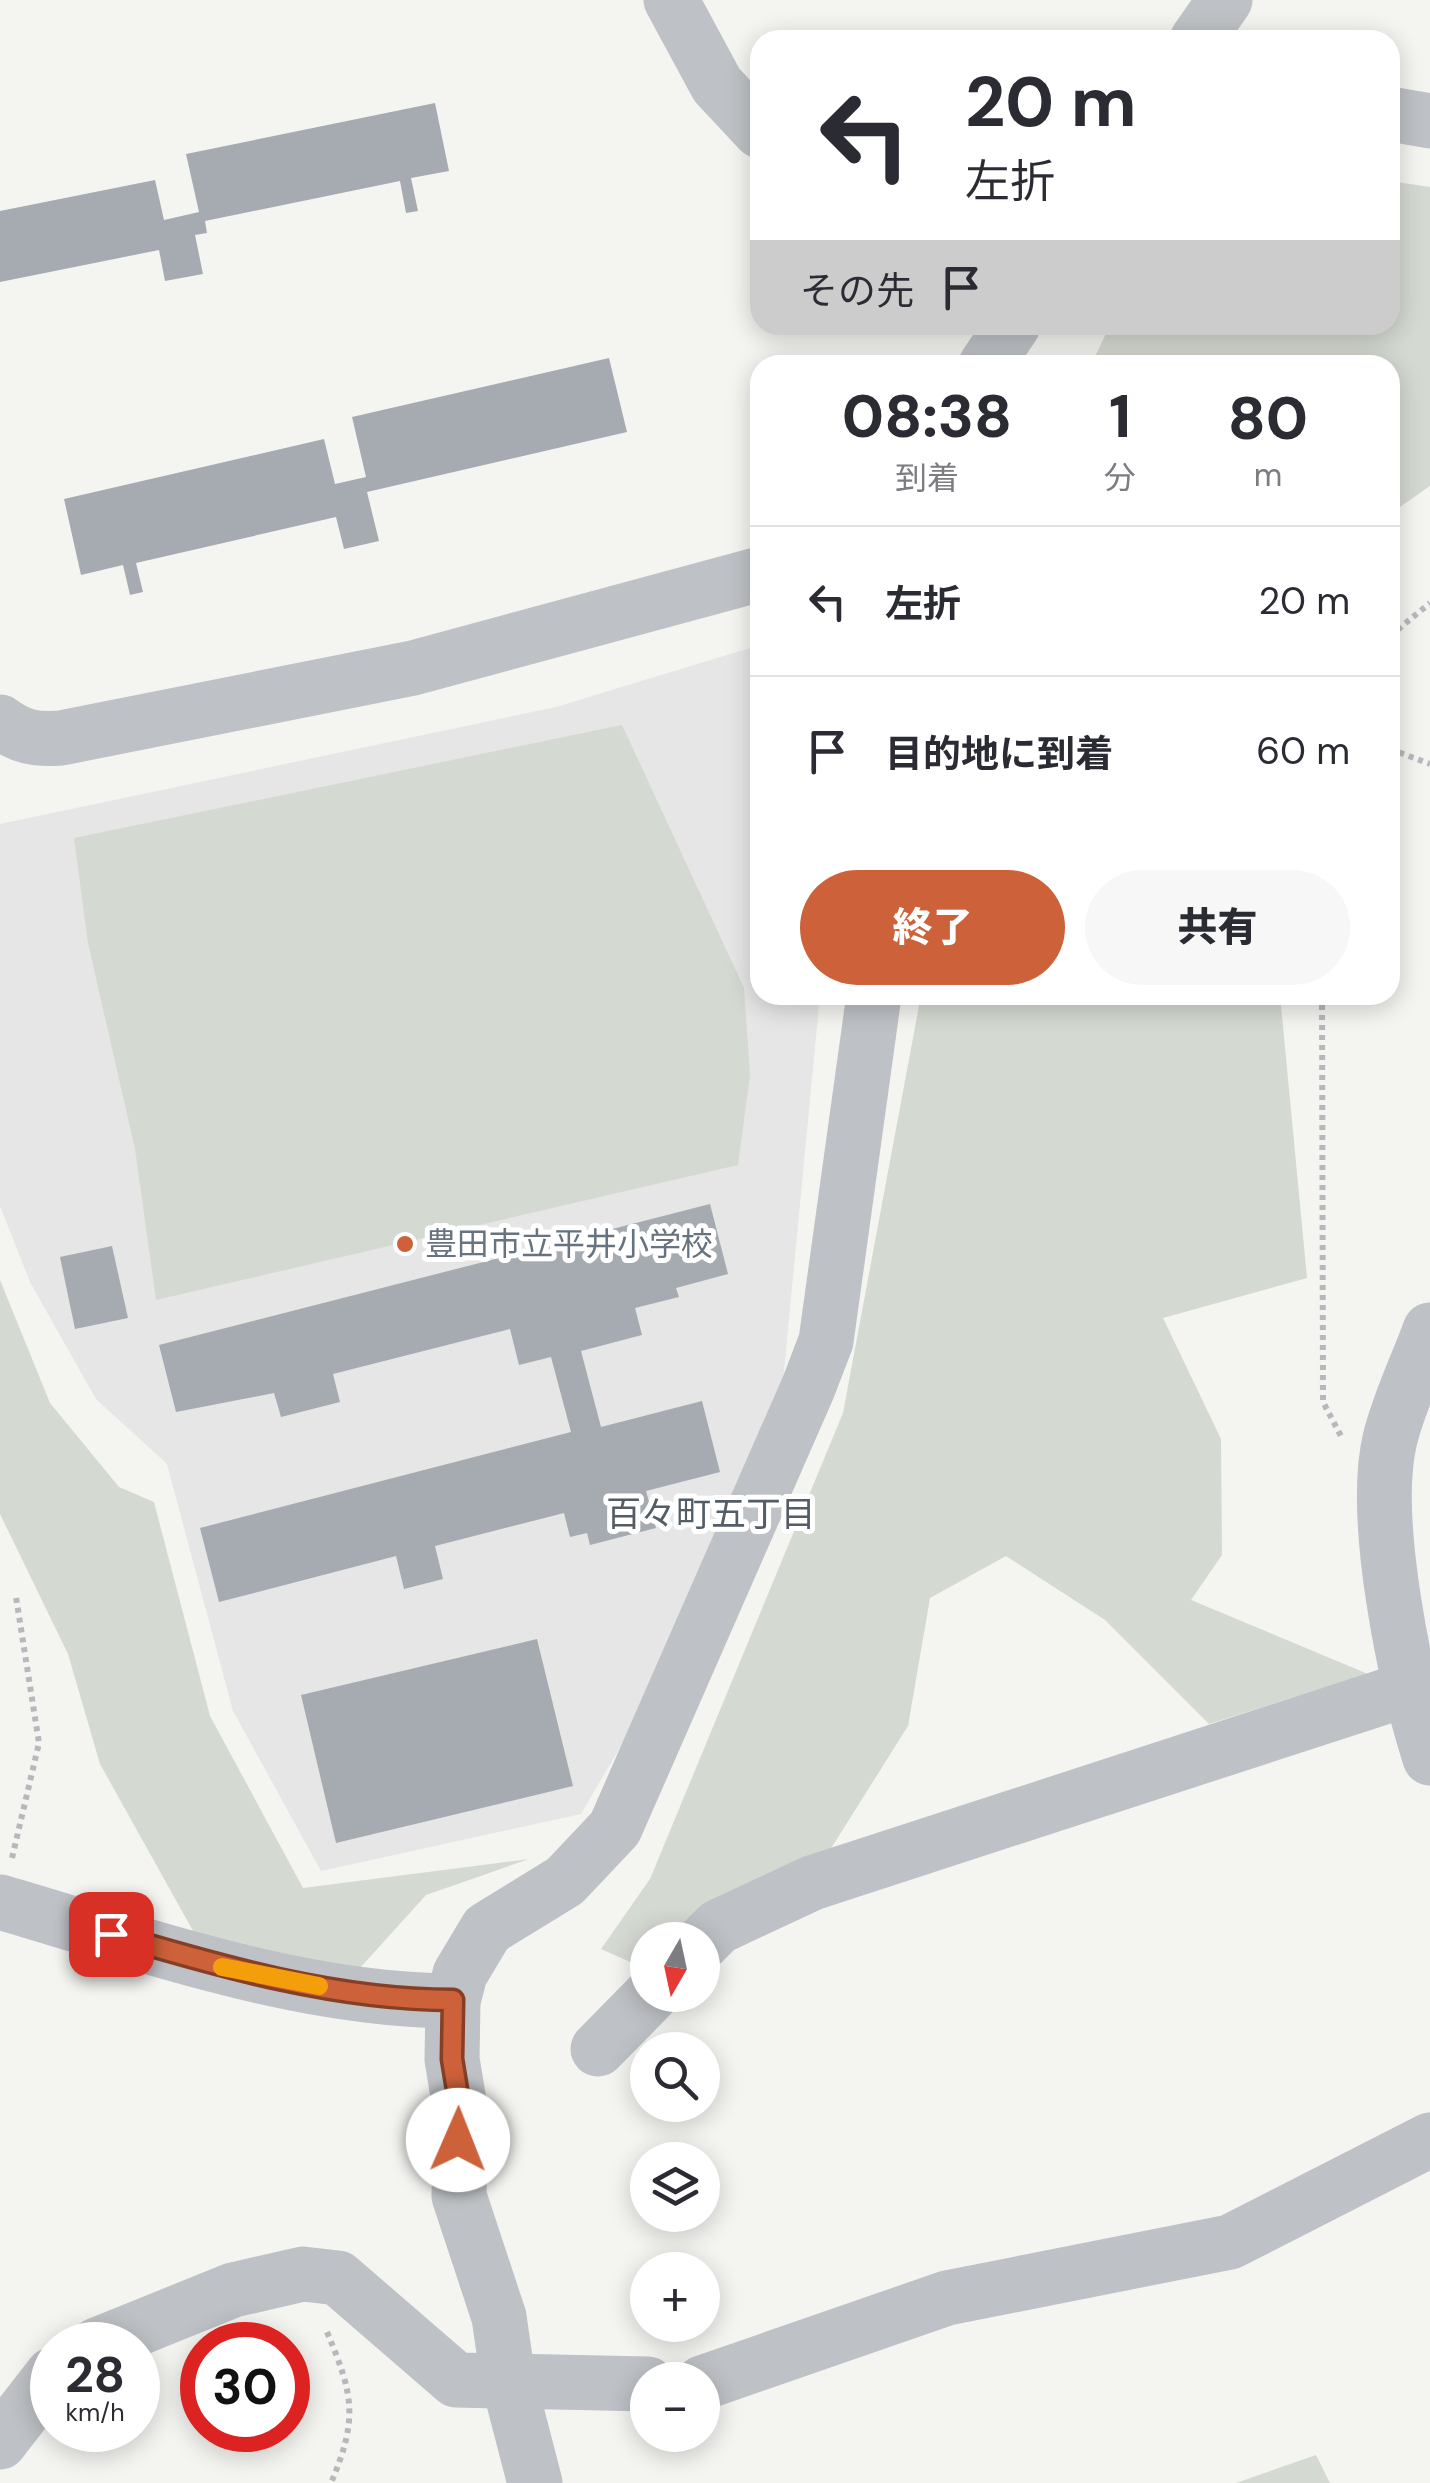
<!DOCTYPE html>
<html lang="ja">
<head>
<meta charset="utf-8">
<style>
	body { margin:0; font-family:"DM Sans","Noto Sans JP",sans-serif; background:#f7f7f7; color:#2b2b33; height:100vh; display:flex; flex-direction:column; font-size:38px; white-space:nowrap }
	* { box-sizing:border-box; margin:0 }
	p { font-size:32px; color:#7c7c81 }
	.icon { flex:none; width:55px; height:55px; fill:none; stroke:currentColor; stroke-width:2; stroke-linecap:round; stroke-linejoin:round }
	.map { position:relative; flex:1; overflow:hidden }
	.side { position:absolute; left:750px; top:355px; width:650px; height:650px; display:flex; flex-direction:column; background:#fff; border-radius:30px; box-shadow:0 5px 25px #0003 }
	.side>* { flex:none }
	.hud { position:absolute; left:750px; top:30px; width:650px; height:305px; border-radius:30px; box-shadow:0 5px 25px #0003; background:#fff; color:#2b2b33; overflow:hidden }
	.needle { width:65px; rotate:189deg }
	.tools { position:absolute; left:630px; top:1922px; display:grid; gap:20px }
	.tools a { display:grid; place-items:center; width:90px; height:90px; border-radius:50%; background:#fff; box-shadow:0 5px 25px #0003; font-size:50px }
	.speed { position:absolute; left:30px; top:2322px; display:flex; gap:20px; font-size:50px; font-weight:700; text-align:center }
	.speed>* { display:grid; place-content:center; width:130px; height:130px; border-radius:50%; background:#fff; box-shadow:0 5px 25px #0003; line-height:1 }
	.speed small { font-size:25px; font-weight:400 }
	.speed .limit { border:15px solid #d22; background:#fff; color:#111 }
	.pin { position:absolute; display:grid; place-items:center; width:85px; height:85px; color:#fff; margin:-42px; border-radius:20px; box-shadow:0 5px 15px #0006 }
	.me { position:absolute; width:110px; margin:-55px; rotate:1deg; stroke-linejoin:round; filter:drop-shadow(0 0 8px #0008) }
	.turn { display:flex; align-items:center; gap:35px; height:210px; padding:0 50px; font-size:45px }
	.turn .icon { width:130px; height:130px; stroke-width:2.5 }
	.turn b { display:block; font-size:70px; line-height:85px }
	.then { display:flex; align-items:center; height:95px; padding:0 50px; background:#0003; gap:20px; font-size:38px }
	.eta { display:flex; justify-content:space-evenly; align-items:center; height:170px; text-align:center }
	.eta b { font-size:60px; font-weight:800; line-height:70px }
	.action { display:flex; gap:20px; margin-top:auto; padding:20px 50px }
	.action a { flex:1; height:115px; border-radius:60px; background:#cd6139; color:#fff; font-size:40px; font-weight:800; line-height:115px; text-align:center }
	.action a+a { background:#f7f7f7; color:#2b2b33 }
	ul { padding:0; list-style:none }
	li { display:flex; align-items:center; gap:30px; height:150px; padding:0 50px; border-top:2px solid #e1e1e2 }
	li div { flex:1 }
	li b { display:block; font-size:38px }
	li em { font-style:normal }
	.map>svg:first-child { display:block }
	.built { fill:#e5e6e5 }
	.green { fill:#d4d9d1 }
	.building { fill:#a5abb1 }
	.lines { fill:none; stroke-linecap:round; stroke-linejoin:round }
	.path { stroke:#b6b9bb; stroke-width:6; stroke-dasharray:5 5; stroke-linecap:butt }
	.minor { stroke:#bec1c5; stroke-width:55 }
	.route-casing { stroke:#853f25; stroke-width:25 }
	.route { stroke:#cd6139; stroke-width:18 }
	.slow { stroke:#f59e0b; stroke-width:18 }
	.poi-dot { fill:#cd6139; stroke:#fff; stroke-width:4 }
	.labels { text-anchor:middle; stroke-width:10; stroke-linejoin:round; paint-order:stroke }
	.poi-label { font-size:32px; fill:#67737f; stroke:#fff; text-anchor:start }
	.neighbourhood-label { font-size:35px; fill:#545d65; stroke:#fff }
</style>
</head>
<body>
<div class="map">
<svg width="1430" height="2483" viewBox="0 0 1430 2483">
	<rect width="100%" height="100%" fill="#f4f5f1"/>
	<!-- built -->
	<polygon class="built" points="760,645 760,995 820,995 782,1392 633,1725 581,1814 321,1871 233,1711 167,1464 96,1399 30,1282 0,1206 0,824 556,707"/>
	<!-- green -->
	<g class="green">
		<polygon points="1390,181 1430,187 1430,486 1390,514 1390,365 1091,365 1110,325 1390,325"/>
		<polygon points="622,725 744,988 750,1075 738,1165 156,1300 135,1149 88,943 74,838"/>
		<polygon points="921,995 1280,995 1307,1278 1163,1318 1221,1439 1222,1555 1191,1600 1368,1674 1209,1724 1105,1620 1006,1556 930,1598 908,1726 830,1850 680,1940 648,1940 647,1959 637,1965 601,1949 650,1879 843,1413"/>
		<polygon points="0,1280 50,1403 119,1487 154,1502 210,1716 303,1888 529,1859 426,1895 350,1979 202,1947 100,1764 68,1654 0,1514"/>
		<polygon points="1316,2455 1330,2483 1236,2483"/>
	</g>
	<!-- building -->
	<g class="building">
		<polygon points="435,103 449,171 411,178 418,211 406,213 400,181 205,221 207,233 195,235 203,274 165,281 159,250 0,282 0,211 155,180 164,220 199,212 186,154"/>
		<polygon points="609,358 627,432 367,492 379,541 344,549 336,517 136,563 143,592 130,595 123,565 81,575 64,499 324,439 335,484 366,477 352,417"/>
		<polygon points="710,1204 728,1274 676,1288 679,1297 635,1308 642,1335 581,1351 601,1427 702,1401 720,1472 646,1491 656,1528 590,1545 587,1533 570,1537 564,1513 435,1546 443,1579 404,1589 396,1556 219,1602 200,1528 571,1432 551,1357 519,1365 510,1329 333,1374 340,1402 281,1417 274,1393 176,1412 159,1345"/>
		<polygon points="112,1246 128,1318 75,1329 60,1257"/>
		<polygon points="537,1639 573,1786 336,1843 301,1695"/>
	</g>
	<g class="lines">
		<!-- path -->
		<g class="path">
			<polyline points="1390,636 1430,603"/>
			<polyline points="1390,749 1430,764"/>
			<polyline points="1322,995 1323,1402 1342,1438"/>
			<polyline points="12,1858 39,1743 16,1597"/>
			<path d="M327 2332C354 2396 358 2419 331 2483"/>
		</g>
		<!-- minor -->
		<g class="minor">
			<polyline points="671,0 717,85 760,131"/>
			<polyline points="1197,40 1225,0"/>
			<polyline points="1390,114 1430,121"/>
			<polyline points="986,365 1013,325"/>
			<path d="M0 722C20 737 36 740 61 738L413 668 760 574"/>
			<path d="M1430 1330C1417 1366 1399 1402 1390 1439 1371 1518 1405 1680 1430 1758"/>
			<path d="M0 1902C147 1945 298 2000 453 2001"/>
			<polyline points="702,1943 718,1927 812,1883 1408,1689"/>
			<polyline points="598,2049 651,1995"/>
			<polyline points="97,2345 233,2290 303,2274 338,2278 456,2380 648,2384"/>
			<polyline points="702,2383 947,2298 1230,2242 1430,2140"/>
			<polyline points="0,2442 52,2375"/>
			<polyline points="535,2483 508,2379 499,2317 459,2196 461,2114 452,2059 453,2001 460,1974 487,1929 565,1881 615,1828 808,1388 826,1341 874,995"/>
		</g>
	</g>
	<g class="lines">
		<defs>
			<path id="route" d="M111 1934C222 1967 337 2000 453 2000L452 2059 461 2114 458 2140"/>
		</defs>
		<!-- route casing -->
		<use href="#route" class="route-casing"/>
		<!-- route -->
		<use href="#route" class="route"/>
		<!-- slow -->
		<polyline class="slow" points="222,1967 319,1986"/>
	</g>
	<!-- markers -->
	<circle class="poi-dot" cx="405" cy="1244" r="10"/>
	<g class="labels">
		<!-- poi labels -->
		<g class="poi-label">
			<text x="425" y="1255">豊田市立平井小学校</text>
		</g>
		<!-- neighbourhood labels -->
		<g class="neighbourhood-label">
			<text x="711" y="1526">百々町五丁目</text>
		</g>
	</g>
</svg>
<div class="tools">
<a><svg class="needle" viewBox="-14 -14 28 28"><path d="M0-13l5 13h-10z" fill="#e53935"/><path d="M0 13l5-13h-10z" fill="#7c7c81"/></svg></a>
<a><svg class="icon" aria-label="search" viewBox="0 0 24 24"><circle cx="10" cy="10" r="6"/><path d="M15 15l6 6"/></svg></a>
<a><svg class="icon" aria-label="layers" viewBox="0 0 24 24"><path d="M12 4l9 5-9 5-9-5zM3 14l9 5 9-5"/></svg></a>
<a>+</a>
<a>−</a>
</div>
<div class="speed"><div>28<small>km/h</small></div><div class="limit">30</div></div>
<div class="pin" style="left:111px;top:1934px;background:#d93025"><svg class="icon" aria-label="arrive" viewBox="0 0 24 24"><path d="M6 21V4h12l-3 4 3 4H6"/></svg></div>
<svg class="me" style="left:458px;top:2140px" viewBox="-20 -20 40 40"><circle r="19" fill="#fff"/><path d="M0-13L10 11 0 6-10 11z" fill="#cd6139"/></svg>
<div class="hud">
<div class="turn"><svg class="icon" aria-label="left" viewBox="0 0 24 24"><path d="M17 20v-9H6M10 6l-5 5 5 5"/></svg><div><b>20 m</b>左折</div></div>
<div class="then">その先<svg class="icon" aria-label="arrive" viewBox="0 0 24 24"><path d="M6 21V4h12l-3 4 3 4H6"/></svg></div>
</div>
<section class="side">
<div class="eta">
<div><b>08:38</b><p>到着</p></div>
<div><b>1</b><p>分</p></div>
<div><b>80</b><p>m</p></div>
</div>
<ul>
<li><svg class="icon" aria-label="left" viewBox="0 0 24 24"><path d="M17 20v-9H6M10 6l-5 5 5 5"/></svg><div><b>左折</b></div><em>20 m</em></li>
<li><svg class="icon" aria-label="arrive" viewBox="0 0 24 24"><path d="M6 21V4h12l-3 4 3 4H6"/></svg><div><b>目的地に到着</b></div><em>60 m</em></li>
</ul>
<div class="action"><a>終了</a><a>共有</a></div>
</section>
</div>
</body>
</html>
